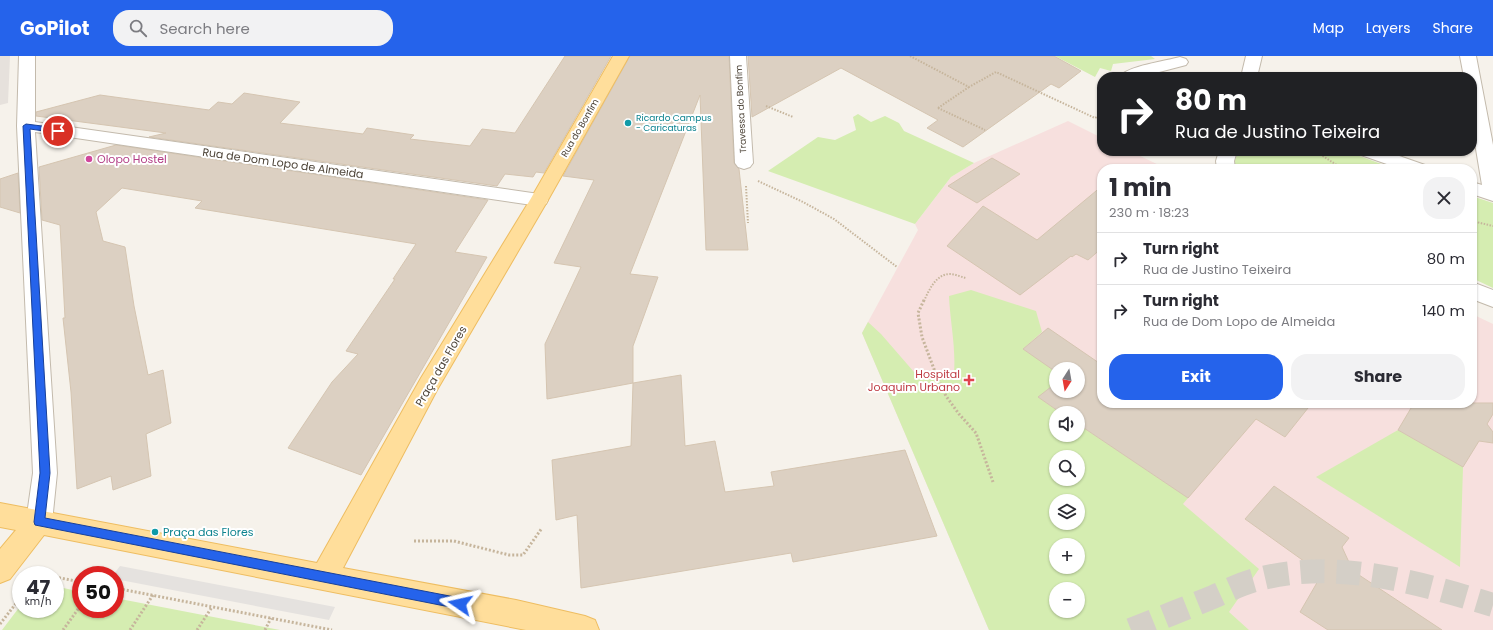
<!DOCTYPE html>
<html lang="en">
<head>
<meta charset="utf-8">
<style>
	body { margin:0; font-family:Poppins,sans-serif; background:#f2f2f3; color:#2b2b33; height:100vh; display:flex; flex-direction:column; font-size:15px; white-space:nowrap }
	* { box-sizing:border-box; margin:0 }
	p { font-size:13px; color:#7c7c81 }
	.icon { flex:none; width:22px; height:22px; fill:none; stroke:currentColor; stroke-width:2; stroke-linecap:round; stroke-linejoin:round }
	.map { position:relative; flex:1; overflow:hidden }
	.details { position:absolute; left:1097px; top:108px; width:380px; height:244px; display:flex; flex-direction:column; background:#fff; border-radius:16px; box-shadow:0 1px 3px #0004 }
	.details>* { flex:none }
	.guide { position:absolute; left:1097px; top:16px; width:380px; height:84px; border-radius:16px; box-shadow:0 1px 3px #0004; background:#202124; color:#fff; overflow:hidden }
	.needle { width:26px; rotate:191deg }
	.buttons { position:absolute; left:1049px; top:306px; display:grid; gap:8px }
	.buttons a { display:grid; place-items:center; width:36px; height:36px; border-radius:50%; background:#fff; box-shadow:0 1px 3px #0004; font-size:20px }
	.speed { position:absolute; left:12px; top:510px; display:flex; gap:8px; font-size:20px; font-weight:700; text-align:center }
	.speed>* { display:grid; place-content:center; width:52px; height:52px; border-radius:50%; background:#fff; box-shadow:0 1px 3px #0004; line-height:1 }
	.speed small { font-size:10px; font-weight:400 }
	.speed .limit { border:6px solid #d22; background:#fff; color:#111 }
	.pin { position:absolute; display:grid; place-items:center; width:34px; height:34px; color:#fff; margin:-17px; border:2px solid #fff; border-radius:50%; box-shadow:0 1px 4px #0007 }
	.me { position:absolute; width:44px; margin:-22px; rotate:281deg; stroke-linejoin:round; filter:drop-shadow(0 0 3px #0008) }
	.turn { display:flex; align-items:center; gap:14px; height:84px; padding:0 12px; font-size:18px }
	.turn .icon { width:52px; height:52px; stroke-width:2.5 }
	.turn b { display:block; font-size:28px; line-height:34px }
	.round { display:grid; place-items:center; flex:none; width:42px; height:42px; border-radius:16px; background:#f2f2f3 }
	.head { display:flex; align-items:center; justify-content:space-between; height:68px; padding:0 12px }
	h1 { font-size:24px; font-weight:700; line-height:30px }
	.action { display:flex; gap:8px; margin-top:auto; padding:8px 12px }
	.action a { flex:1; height:46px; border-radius:16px; background:#2563eb; color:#fff; font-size:16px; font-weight:700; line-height:46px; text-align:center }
	.action a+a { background:#f2f2f3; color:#2b2b33 }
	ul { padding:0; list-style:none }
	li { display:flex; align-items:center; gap:12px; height:52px; padding:0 12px; border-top:1px solid #e1e1e2 }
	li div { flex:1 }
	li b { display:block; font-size:15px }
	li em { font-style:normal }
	header { display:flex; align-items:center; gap:24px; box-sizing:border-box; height:56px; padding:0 20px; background:#2563eb; color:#fff }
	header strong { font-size:19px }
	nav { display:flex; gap:22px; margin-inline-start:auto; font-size:14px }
	.search { width:280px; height:36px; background:#f2f2f3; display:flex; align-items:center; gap:10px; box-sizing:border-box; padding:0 14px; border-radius:16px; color:#7c7c81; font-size:15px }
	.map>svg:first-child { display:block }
	.industrial { fill:#e6e1dc }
	.medical { fill:#f7e0de; fill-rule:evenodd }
	.green { fill:#d5edb1; fill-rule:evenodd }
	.parking { fill:#e5e2df }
	.building { fill:#dcd0c2; stroke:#d5c5b1 }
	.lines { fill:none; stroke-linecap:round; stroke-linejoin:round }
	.major-tunnel { stroke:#d4cfc7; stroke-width:24; stroke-dasharray:24 12; stroke-linecap:butt }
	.minor-casing { stroke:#c3baac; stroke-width:2 }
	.major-casing { stroke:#eebd61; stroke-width:2 }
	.path-far1 { stroke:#c6b59c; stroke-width:2; stroke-dasharray:1.5 1.5; stroke-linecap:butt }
	.path { stroke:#c6b59c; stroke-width:3; stroke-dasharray:2 2; stroke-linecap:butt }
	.minor { fill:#fff; fill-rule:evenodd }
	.major { fill:#ffde9b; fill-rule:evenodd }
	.route { fill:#2563eb; stroke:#184099 }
	.culture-dot { fill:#0f9aa8; stroke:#fff; stroke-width:1.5 }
	.hotel-dot { fill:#d1479c; stroke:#fff; stroke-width:1.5 }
	.health-dot { fill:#e0444e; stroke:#fff; stroke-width:1.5 }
	.labels { text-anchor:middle; stroke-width:4; stroke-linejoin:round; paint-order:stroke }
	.far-street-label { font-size:9px; fill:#4c4337; stroke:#fff }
	.far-culture-label { font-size:9px; fill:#0d838f; stroke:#fff; text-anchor:start }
	.hotel-label { font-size:11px; fill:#b23c85; stroke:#fff; text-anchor:start }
	.street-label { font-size:11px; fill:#4c4337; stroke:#fff }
	.health-label { font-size:11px; fill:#be3a42; stroke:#fff; text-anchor:end }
	.culture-label { font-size:11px; fill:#0d838f; stroke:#fff; text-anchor:start }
</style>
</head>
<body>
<header>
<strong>GoPilot</strong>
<div class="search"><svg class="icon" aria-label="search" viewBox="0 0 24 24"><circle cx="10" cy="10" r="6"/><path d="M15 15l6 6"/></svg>Search here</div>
<nav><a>Map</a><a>Layers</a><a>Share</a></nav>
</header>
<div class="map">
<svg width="1493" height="574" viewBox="0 0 1493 574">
	<rect width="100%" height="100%" fill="#f6f2eb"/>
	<!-- industrial -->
	<polygon class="industrial" points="0,0 10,0 8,47 0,49"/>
	<!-- medical -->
	<path class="medical" d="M1068 65 1102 82V95H1130L1167 113H1102V347H1472V258L1493 268V574H989L862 277 918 174 915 168 951 121 974 107ZM1056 313H1078V335H1056ZM1056 357H1078V379H1056ZM1056 401H1078V423H1056ZM1056 445H1078V467H1056ZM1056 489H1078V511H1056ZM1056 533H1078V555H1056Z"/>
	<!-- green -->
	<g class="green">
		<polygon points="1055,0 1151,0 1155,3 1113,8 1111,15 1100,12 1095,21"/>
		<polygon points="858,58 871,66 885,60 899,67 904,75 974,107 951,121 915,168 768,115 818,81 835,84 856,74 853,61"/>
		<polygon points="1238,95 1346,95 1395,113 1237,113 1234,107"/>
		<polygon points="1472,140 1493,147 1493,232 1472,222"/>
		<path d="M971 234 1036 255 1042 276 1023 293 1044 307 1056 313V327L1045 336V346L1061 357H1056V379H1078V368L1188 442 1183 448 1259 513 1229 556 1249 574H989L862 277 868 266 881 278 914 316 937 321 954 317C956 291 950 265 949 240ZM1056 401H1078V423H1056ZM1056 445H1078V467H1056ZM1056 489H1078V511H1056ZM1056 533H1078V555H1056Z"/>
		<polygon points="1398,374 1463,411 1460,511 1316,421"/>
		<polygon points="55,530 81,536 81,553 115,553 115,542 280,574 2,574 21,549 21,553 55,553"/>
	</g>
	<!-- parking -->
	<polygon class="parking" points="120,510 335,551 329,564 115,523 115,519 113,519"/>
	<!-- building -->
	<g class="building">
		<polygon points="565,0 611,0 544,117 536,116 533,121 505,118 497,130 149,81 166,77 36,60 36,56 100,39 209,54 218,46 232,48 244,37 300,46 280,67 363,78 367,72 414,79 410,83 470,90 482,73 515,77"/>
		<polygon points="630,0 729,0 734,107 739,113 748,194 706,194 700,39 630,218 658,221 633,290 633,327 547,343 545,288 581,211 554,207 594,124 563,120"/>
		<polygon points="748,0 1054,0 1081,15 1059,32 1051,28 963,91 927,72 938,64 841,12 752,61"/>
		<polygon points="116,89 488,144 455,196 487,201 361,419 288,392 332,326 358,298 346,295 395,223 393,223 416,188 195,152 202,145 122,132 96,156 103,185 125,191 134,250 148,319 163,314 171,367 146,378 151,420 113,434 111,420 77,433 71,336 63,262 65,262 60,169 42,164 39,111"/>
		<polygon points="992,102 1020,118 977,147 948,130"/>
		<polygon points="18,117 20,157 0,151 0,123"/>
		<polygon points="1102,130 1102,192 1088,204 1076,198 1072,201 1071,200 1020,239 947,190 983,150 1037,184"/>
		<polygon points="1048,272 1102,309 1102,347 1312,347 1285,381 1256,363 1188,442 1078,368 1078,357 1061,357 1038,341 1056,327 1056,335 1078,335 1078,313 1056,313 1056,316 1023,293"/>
		<polygon points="681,319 685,390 715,385 725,436 774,430 771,416 905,394 937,480 793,506 791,497 581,532 577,459 556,464 552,404 631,390 633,327"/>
		<polygon points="1414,347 1493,347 1493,358 1487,368 1493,376 1493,387 1479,385 1463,411 1398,374"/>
		<polygon points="1274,430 1349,482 1342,491 1353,515 1442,574 1328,574 1300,556 1322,518 1245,463"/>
	</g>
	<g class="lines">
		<!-- major-tunnel -->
		<path class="major-tunnel" d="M1131 574C1158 563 1186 552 1213 541 1227 535 1240 528 1255 524 1335 502 1416 526 1493 549"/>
		<defs>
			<g id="minor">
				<polygon points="19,0 35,0 35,66 539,138 546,140 548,144 546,148 539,150 35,76 57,417 52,466 48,474 39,478 30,474 26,466 33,417 17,70"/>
				<polygon points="730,0 746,0 753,107 750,111 744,113 738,111 735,107"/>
				<polygon points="1246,0 1262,0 1257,21 1241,21"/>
				<polygon points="1460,0 1476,0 1493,89 1493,145 1472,138 1472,126 1482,129 1472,69 1472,21 1464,21"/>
				<path d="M1180 1 1186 3 1188 6 1186 9 1140 21H1119C1127 10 1166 5 1180 1Z"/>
				<polygon points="1219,95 1237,95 1234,105 1235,113 1217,113 1216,105"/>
				<polygon points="1358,95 1385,95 1425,109 1428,113 1401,113 1361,99"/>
				<polygon points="1472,226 1493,234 1493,251 1472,243"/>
			</g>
			<polygon id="major" points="613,0 629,0 548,144 437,334 343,512 516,544 585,560 595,564 599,574 526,574 44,479 10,523 0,527 0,493 16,474 0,471 0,447 317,507 421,322 530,144"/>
		</defs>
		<!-- minor casing -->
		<use href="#minor" class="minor-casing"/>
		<!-- major casing -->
		<use href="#major" class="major-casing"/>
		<!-- path-far1 -->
		<g class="path-far1">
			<polyline points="910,0 969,31 996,16 1095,62 1102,58"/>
			<polyline points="766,50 793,61"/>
			<polyline points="938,52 985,74"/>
			<polyline points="938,52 969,31"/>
			<polyline points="1315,95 1343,113"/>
			<polyline points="758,125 803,146 834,163 897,211"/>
			<polyline points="746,130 748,167"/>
			<polyline points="1472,165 1493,170"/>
			<path d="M924 245C929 234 936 218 950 218 955 218 961 221 966 222"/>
		</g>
		<!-- path -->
		<g class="path">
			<polyline points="924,244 918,257 922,281 937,321 946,340 959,358 976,377 993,426"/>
			<polyline points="414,485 454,485 509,499 523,499 542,472"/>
			<polyline points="38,519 47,519"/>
			<polyline points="55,521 81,526"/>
			<polyline points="115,532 332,574"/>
			<polyline points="0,568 21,541"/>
			<polyline points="63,574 81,549"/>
			<polyline points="130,574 153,539"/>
			<polyline points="197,574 212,551"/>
			<polyline points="265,574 271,562"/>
		</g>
		<!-- minor -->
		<use href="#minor" class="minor"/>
		<!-- major -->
		<use href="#major" class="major"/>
	</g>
	<!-- route -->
	<polygon class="route" points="26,68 58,72 61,75 58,77 30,73 50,417 45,462 460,542 464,544 466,548 464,552 460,553 35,469 34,466 40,417 23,70"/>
	<!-- markers -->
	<g class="culture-dot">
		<circle cx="628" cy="67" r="4"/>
		<circle cx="155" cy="476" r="4"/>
	</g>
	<circle class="hotel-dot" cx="89" cy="103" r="4"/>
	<path class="health-dot" d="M967 318h4v4h4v4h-4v4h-4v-4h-4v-4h4z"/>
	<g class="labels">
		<!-- far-street labels -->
		<g class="far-street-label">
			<text transform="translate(741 53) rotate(-93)" y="3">Travessa do Bonfim</text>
			<text transform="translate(580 72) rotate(-60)" y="3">Rua do Bonfim</text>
		</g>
		<!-- far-culture labels -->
		<g class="far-culture-label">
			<text x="636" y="65">Ricardo Campus<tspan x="636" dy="10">- Caricaturas</tspan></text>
		</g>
		<!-- hotel labels -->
		<g class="hotel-label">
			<text x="97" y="107">Olopo Hostel</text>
		</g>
		<!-- street labels -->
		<g class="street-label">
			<text transform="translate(283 107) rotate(8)" y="4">Rua de Dom Lopo de Almeida</text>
			<text transform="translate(441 310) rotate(-60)" y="4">Praça das Flores</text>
		</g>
		<!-- health labels -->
		<g class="health-label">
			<text x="960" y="322">Hospital<tspan x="960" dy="13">Joaquim Urbano</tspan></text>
		</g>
		<!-- culture labels -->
		<g class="culture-label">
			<text x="163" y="480">Praça das Flores</text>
		</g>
	</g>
</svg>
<div class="buttons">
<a><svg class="needle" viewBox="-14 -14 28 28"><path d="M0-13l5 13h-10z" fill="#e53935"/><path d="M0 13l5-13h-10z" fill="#7c7c81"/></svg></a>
<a><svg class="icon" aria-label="sound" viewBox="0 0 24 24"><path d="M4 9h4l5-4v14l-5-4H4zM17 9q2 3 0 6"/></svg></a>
<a><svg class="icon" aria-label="search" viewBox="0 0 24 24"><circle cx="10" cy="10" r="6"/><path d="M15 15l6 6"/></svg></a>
<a><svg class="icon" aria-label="layers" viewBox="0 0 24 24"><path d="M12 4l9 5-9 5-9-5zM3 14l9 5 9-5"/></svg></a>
<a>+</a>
<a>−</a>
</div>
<div class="speed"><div>47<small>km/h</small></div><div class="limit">50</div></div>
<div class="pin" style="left:58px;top:75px;background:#d93025"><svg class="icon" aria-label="arrive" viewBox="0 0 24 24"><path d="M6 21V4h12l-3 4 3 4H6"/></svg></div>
<svg class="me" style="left:460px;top:548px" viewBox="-20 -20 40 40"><path d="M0-17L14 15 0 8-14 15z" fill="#2563eb" stroke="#fff" stroke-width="4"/></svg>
<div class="guide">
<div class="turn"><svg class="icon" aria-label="right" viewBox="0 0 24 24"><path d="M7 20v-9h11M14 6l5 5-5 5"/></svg><div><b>80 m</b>Rua de Justino Teixeira</div></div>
</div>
<section class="details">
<div class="head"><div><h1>1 min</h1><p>230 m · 18:23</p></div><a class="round"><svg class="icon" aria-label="close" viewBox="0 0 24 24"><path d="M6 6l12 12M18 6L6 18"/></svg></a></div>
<ul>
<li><svg class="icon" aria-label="right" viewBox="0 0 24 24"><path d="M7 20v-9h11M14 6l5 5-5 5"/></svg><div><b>Turn right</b><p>Rua de Justino Teixeira</p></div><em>80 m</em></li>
<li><svg class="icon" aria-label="right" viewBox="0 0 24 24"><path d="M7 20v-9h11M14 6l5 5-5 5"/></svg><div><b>Turn right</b><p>Rua de Dom Lopo de Almeida</p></div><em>140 m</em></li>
</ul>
<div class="action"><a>Exit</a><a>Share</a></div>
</section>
</div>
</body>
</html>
